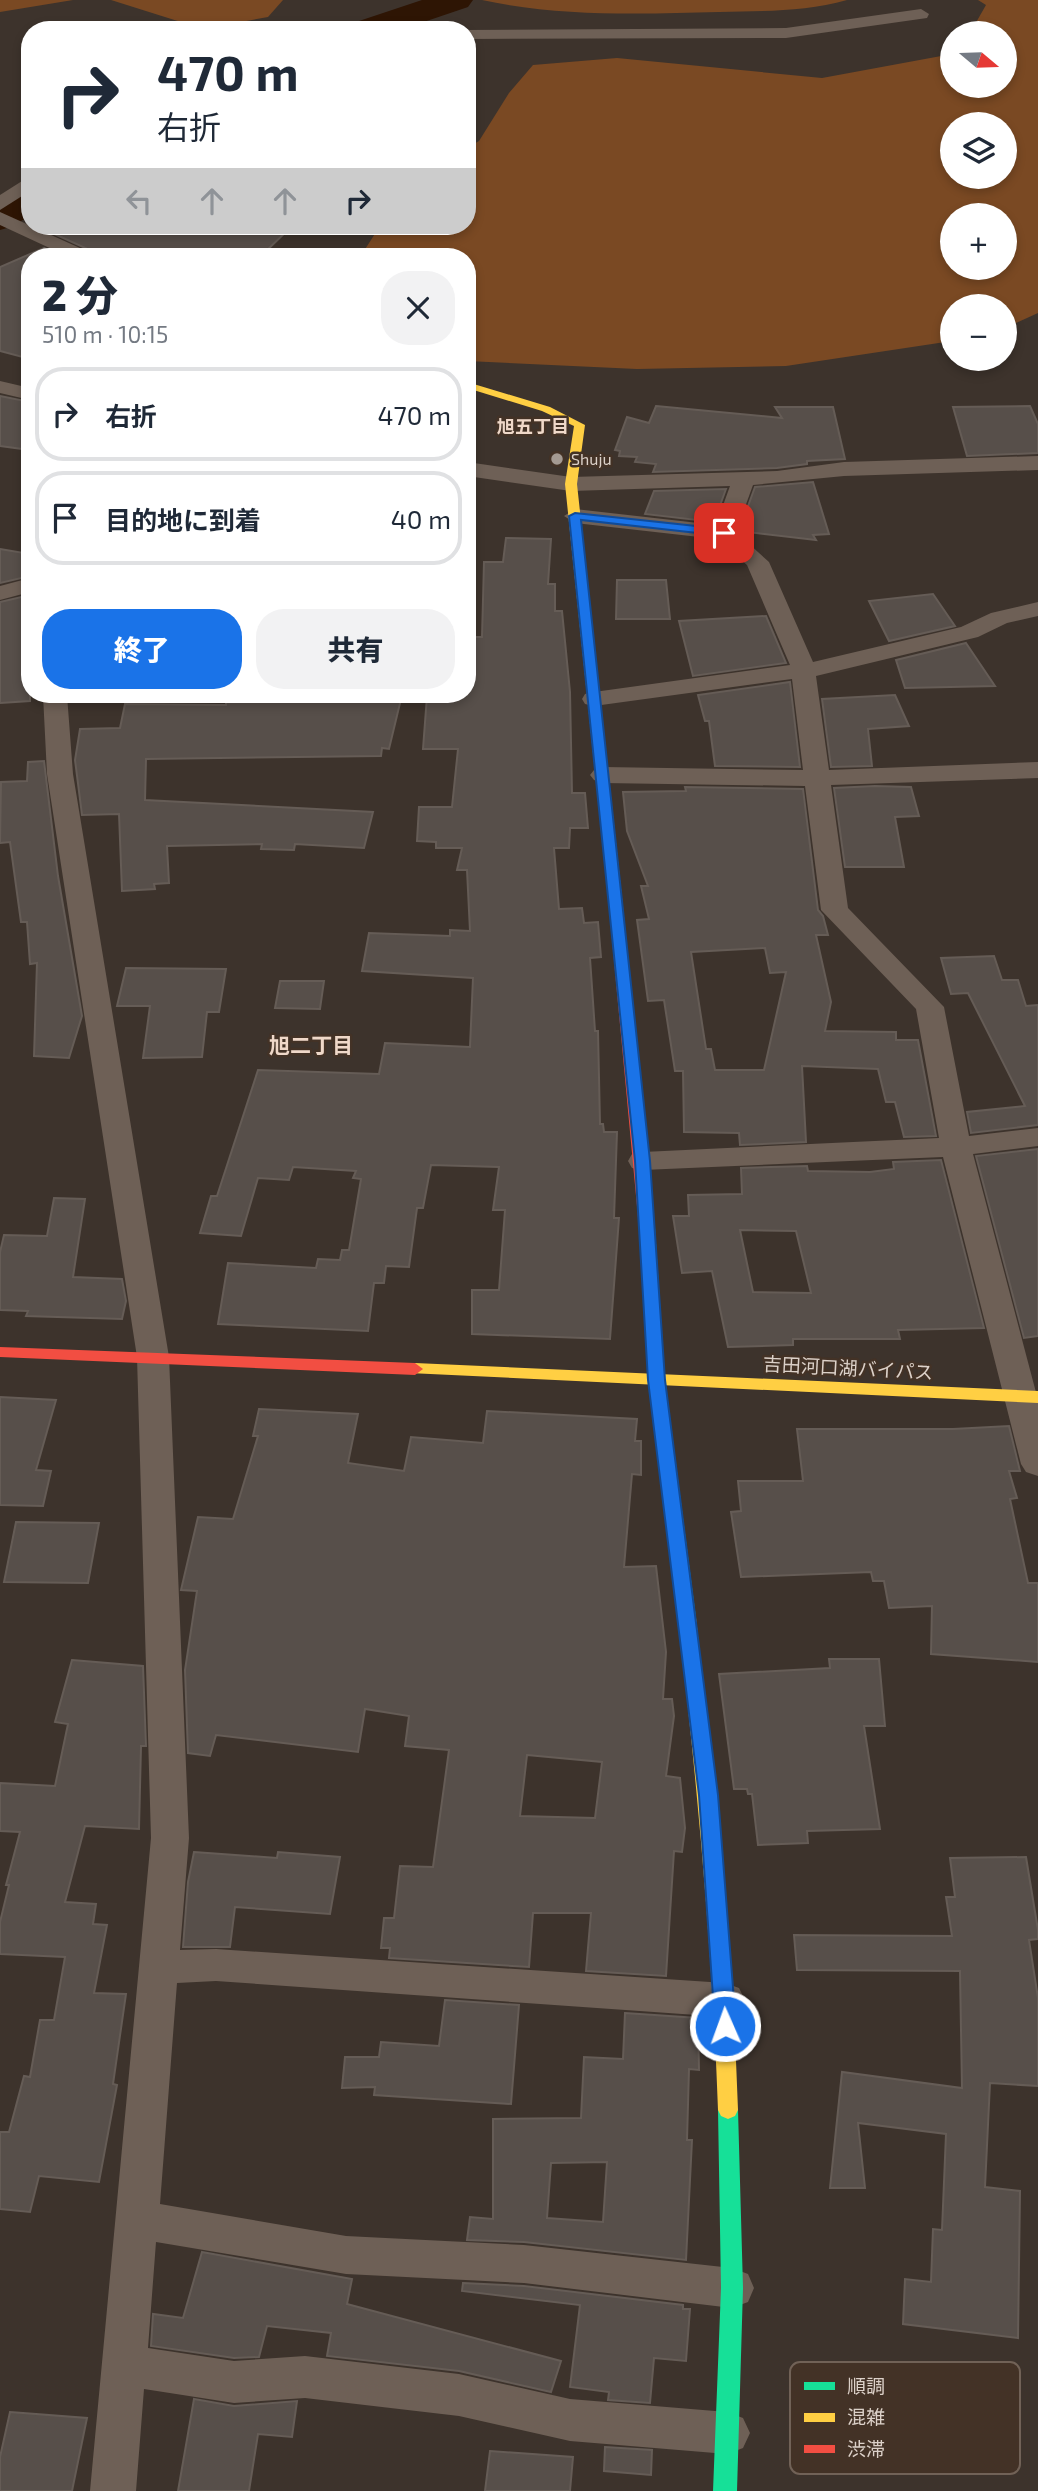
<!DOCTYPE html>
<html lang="ja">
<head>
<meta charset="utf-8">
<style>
	body { margin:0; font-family:"Exo 2","Noto Sans JP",sans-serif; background:#f2f2f3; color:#1f2937; height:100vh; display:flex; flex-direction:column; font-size:26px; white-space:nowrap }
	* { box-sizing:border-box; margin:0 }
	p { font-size:23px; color:#747a83 }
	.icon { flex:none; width:38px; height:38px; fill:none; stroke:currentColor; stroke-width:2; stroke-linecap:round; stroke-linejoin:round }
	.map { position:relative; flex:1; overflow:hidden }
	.sheet { position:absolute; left:21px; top:248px; width:455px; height:455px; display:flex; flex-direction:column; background:#fff; border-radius:28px; box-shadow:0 4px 10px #0003 }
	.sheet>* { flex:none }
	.hud { position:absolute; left:21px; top:21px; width:455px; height:214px; border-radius:28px; box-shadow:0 4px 10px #0003; background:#fff; color:#1f2937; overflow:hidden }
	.needle { width:46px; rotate:109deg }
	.buttons { position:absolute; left:940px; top:21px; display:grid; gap:14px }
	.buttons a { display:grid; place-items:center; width:77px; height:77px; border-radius:50%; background:#fff; box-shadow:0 4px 10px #0003; font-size:35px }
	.pin { position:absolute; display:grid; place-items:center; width:60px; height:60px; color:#fff; margin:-30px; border-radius:14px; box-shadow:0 4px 10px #0006 }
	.me { position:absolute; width:77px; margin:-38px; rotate:358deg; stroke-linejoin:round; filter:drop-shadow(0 0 5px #0008) }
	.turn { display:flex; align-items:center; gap:24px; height:147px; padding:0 21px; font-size:32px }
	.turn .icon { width:91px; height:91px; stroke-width:2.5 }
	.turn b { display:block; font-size:49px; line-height:60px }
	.lanes { display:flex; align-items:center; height:66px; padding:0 21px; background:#0003; justify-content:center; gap:35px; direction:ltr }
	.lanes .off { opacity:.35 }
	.round { display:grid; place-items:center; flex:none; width:74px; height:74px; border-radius:28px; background:#f2f2f3 }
	.summary { display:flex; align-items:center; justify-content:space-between; height:119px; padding:0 21px }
	h1 { font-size:42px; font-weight:800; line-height:52px }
	.action { display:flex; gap:14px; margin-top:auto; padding:14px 21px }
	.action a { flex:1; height:80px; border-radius:28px; background:#1a73e8; color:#fff; font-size:28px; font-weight:800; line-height:80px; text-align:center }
	.action a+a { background:#f2f2f3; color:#1f2937 }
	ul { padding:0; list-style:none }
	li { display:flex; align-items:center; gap:21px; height:94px; margin:0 14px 10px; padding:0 7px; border:4px solid #e0e1e3; border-radius:28px }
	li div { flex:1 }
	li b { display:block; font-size:26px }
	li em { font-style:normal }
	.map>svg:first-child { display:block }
	.green { fill:#7a4923; fill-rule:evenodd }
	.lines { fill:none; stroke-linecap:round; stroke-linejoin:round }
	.river { fill:#2e1504; fill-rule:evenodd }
	.building { fill:#574f4a; stroke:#655c56; stroke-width:2; fill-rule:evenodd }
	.street { fill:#6e6056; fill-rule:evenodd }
	.fast { fill:#16e098; fill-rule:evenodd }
	.slow { fill:#ffcf43; fill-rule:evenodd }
	.jam { fill:#f24e42; fill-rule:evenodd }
	.route { fill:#1a73e8; stroke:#114b97; stroke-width:2 }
	.poi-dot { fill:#a49a92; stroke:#433226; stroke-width:2.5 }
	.labels { text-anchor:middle; stroke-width:5; stroke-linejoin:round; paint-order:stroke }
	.far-poi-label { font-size:16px; fill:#dcd1c9; stroke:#433226; text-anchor:start }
	.far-neighbourhood-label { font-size:18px; font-weight:bold; fill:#efd8c9; stroke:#433226 }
	.street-label { font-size:19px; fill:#dcd1c9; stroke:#433226 }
	.neighbourhood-label { font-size:21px; font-weight:bold; fill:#efd8c9; stroke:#433226 }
	.key { fill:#433226; stroke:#716257; stroke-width:2 }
	.key-label { font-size:19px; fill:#dcd1c9 }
</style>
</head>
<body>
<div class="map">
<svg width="1038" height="2491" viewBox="0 0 1038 2491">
	<rect width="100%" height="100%" fill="#3d332c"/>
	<!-- green -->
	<g class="green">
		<polygon points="0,0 73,0 0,12"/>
		<polygon points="111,0 283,0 268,17 203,29"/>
		<path d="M482 0H847C805 12 762 11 719 12 640 14 560 17 482 0Z"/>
		<path d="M978 0H1038V313L1005 328 1004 306H952V341L786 366 637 369 467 361V257H360L380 226H467V148L479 141 509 93 533 65 617 58 822 78 952 54V86H1004V33H970L986 5ZM952 124H1004V177H952ZM952 215H1004V268H952Z"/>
	</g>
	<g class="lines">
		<!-- river -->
		<g class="river">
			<polygon points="422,0 473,0 468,7 400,30 348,30 353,23"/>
			<polygon points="30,184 30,215 14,226 0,230 0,199 16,188"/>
		</g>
	</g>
	<!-- building -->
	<g class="building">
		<polygon points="37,226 292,226 260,257 97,257 92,251"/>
		<polygon points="44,248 63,257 30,257 30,359 0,351 0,267"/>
		<polygon points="0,396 30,402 30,450 0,446"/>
		<polygon points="656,406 782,418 775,407 833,407 845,459 807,461 807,464 777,468 653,472 656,464 635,462 637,457 619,456 620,451 615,450 627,417 649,423"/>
		<polygon points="1030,406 1038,424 1038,453 967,456 953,407"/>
		<polygon points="813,482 829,534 813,535 816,540 739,531 755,487"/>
		<polygon points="726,489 714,522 645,514 654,491"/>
		<polygon points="506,538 551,539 548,584 555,584 555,611 562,611 570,692 572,793 585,793 588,828 570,828 569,848 554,848 559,909 582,908 584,923 598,922 601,957 590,958 595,1031 598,1031 600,1124 603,1124 604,1132 617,1132 614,1218 619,1218 610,1339 472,1334 472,1290 499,1290 505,1210 493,1210 499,1167 431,1165 423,1208 417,1208 409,1267 386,1266 384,1283 374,1283 368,1331 218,1324 228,1263 316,1268 318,1259 340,1260 342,1250 349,1250 361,1179 353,1178 356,1171 293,1167 289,1180 258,1178 241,1236 200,1233 211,1196 217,1196 258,1070 379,1074 385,1043 470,1047 473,978 362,971 369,933 450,936 450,930 470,931 467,870 457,870 462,848 436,848 436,842 417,841 419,807 452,807 458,749 423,749 427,696 467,695 467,637 482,637 484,562 503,562"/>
		<polygon points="0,549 30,554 30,576 0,583"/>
		<polygon points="617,580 666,580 670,619 616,619"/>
		<polygon points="933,594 955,626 889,641 869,601"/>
		<polygon points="30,595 30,701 0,703 0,602"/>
		<polygon points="766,616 786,663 693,676 679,621"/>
		<polygon points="966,643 995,686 905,688 896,660"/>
		<polygon points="790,682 800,767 715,766 709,721 705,721 698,695"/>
		<polygon points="895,695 909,726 868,729 872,766 831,767 822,699"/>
		<polygon points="299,697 401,699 389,749 382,748 381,756 146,759 145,800 373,812 364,848 295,844 294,850 261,849 262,844 167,846 169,883 154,884 155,889 122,891 119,814 82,815 75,760 80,729 120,728 125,704 226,705 226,700"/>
		<polygon points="44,761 58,876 82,1016 69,1058 34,1056 37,963 30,964 27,922 21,922 10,842 0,843 1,782 27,781 28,762"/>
		<polygon points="875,786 911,787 919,816 895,817 904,867 845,867 834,788"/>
		<path d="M685 787 803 789 818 910 823 916 828 935H816L831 1002 825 1031 896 1032V1040H918L936 1136 904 1137 895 1102H886L878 1069 802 1066 806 1142 740 1145 739 1133 684 1132 683 1071H675L664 1000 648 1001 637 920 649 919 641 886H648L627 831 623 792 686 791ZM765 948 770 973 786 972 764 1070H715L711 1049H706L691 952Z"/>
		<polygon points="994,956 1002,980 1018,980 1026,1006 1038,1005 1038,1125 971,1133 967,1112 1025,1106 968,993 951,994 941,958"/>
		<polygon points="126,968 226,969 219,1012 207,1012 202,1057 143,1058 150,1006 117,1006"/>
		<polygon points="280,981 324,981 320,1009 275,1008"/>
		<polygon points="1038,1149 1038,1336 1024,1338 976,1156"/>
		<path d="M941 1160 984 1328 898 1330 900 1339H793V1345L728 1347 712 1271 682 1273 673 1216H689L688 1195 742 1194 741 1168 807 1166 808 1171 870 1172 894 1169 893 1162ZM740 1230 796 1231 811 1293 753 1292Z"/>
		<polygon points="54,1198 85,1199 73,1277 122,1279 126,1301 122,1319 26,1316 28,1311 0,1310 0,1252 4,1235 47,1236"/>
		<polygon points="0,1397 56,1400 36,1470 51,1471 43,1506 0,1505"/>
		<path d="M259 1409 358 1414 348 1463 404 1471 411 1437 483 1443 487 1411 637 1419 635 1441H641V1475L632 1474 624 1567 656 1566 666 1652 663 1699H672L674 1716 666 1776 680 1778 685 1828 682 1852 674 1851 666 1976 586 1971 591 1913H533L529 1967 389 1958 390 1948H381L384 1918H394L400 1866 433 1867 449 1750 405 1746 409 1716 365 1709 358 1752 216 1735 210 1756 188 1753 185 1670 197 1591 181 1590 198 1517 233 1519 258 1436H253ZM527 1755 602 1762 595 1818 520 1816Z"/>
		<polygon points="1009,1426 1020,1471 1009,1471 1017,1498 1010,1499 1028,1583 1038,1583 1038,1662 931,1654 932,1606 889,1608 884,1581 873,1581 871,1572 741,1577 731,1512 741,1511 738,1481 803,1481 797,1429 953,1429"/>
		<polygon points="16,1522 99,1523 88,1583 4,1582"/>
		<polygon points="829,1659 879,1659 885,1726 864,1726 880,1829 807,1831 808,1843 758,1845 752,1794 748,1794 747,1789 734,1789 719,1674 830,1668"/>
		<polygon points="72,1660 143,1666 146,1746 141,1746 139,1829 85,1826 65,1902 96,1904 93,1924 107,1925 94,1993 126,1994 113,2084 117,2085 99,2182 39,2176 30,2212 0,2209 0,2132 9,2132 24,2076 30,2077 40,2020 54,2020 65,1957 0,1954 0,1922 9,1885 6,1885 20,1832 0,1831 0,1783 55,1786 68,1724 55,1722"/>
		<polygon points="194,1852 277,1858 278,1852 340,1857 330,1914 235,1907 230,1947 183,1947 188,1882"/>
		<polygon points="1026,1857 1038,1930 1038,1939 1029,1940 1038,1998 1038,2086 990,2083 985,2187 1020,2191 1018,2338 903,2324 905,2279 931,2282 933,2229 942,2230 946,2134 858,2123 865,2188 830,2188 842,2072 962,2088 960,1971 797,1970 794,1935 952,1936 946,1897 955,1897 950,1858"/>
		<polygon points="445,2000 519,2005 511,2104 374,2095 375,2087 342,2088 345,2057 379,2057 381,2042 439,2046"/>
		<path d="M625 2013 698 2018 699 2070 689 2069 687 2140H692L686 2260 524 2242 467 2240 470 2217 493 2219V2119L581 2118 584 2057 623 2059ZM607 2162 603 2222 547 2218 551 2163Z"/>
		<polygon points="202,2252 352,2279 347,2304 561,2361 551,2392 459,2371 327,2356 331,2333 267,2326 259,2357 234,2358 151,2346 153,2314 183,2318"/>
		<polygon points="463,2283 524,2286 683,2305 683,2309 690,2309 686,2361 654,2358 650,2403 608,2400 609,2392 570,2387 580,2305 462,2291"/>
		<polygon points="194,2399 234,2406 297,2401 292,2437 258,2434 249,2491 178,2491"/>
		<polygon points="10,2412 87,2418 72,2491 0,2491 0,2457"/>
		<polygon points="605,2447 652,2450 651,2475 604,2471"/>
		<polygon points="490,2451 573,2457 570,2491 485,2491"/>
	</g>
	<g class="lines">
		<!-- street -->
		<g class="street">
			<polygon points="921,9 929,14 927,18 786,38 467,39 467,30 464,30 786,28"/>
			<polygon points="350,22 356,23 357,30 332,30"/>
			<polygon points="30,176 30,191 0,210 0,195"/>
			<polygon points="0,212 91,253 94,257 69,257 0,225"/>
			<polygon points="0,381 30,388 30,400 0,393"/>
			<polygon points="1038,456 1038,470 844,476 753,485 736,532 769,562 813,662 961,627 991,613 1038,602 1038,616 1007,623 978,637 816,676 829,770 1038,762 1038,778 831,785 848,908 944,1007 969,1136 1038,1128 1038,1146 973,1154 1038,1400 1038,1476 1026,1472 1021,1464 943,1157 643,1170 632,1168 628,1161 632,1154 643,1152 939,1138 916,1009 821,910 805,786 603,783 594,780 590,775 594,770 603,767 803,770 792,679 594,706 585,704 582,699 585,694 594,692 790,665 747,565 717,539 575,523 564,516 575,509 716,525 730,486 571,491 467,476 467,462 571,477 777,471 844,462"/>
			<polygon points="30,578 30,592 0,600 0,586"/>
			<polygon points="43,695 67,695 73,774 169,1357 189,1838 180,1950 216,1949 725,1983 739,1988 745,2000 739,2012 725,2017 216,1981 177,1983 160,2204 346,2236 524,2245 732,2268 748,2274 754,2288 748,2302 732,2308 524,2283 346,2274 156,2242 148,2348 234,2361 305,2356 459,2374 570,2399 727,2412 743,2418 750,2433 743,2448 727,2454 570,2441 459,2416 305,2398 234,2403 144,2389 136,2491 90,2491 151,1838 137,1357 47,774"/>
		</g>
		<!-- fast -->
		<g class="fast">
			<polygon points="647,1223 655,1228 665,1379 696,1618 693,1623 681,1623 678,1618 649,1379 639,1228"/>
			<polygon points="728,2101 735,2104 738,2110 743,2288 737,2491 713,2491 721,2288 718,2110 721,2104"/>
		</g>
		<!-- slow -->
		<g class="slow">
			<polygon points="467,382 550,407 585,425 577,484 623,907 621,910 611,910 609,907 565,484 574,426 542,411 467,388"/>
			<polygon points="415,1363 1038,1391 1038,1403 409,1373 407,1369"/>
			<path d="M687 1611 693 1613 696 1618 723 1864 733 1987 738 2110 735 2116 728 2119 721 2116 718 2110C712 1945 697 1782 678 1618L681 1613Z"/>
		</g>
		<!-- jam -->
		<g class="jam">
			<polygon points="616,903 623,907 655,1228 647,1233 639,1228 609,907"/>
			<polygon points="0,1347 415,1363 423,1369 415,1375 0,1357"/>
		</g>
	</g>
	<!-- route -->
	<polygon class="route" points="575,513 724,529 730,533 724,536 581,520 650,1161 665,1380 718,1795 736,2026 733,2032 725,2035 718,2032 715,2026 699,1795 648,1380 635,1161 569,516"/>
	<!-- markers -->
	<circle class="poi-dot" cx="557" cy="459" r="7"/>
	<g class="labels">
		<!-- far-poi labels -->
		<g class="far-poi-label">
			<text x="571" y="465">Shuju</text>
		</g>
		<!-- far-neighbourhood labels -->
		<g class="far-neighbourhood-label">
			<text x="533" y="433">旭五丁目</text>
		</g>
		<!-- street labels -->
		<g class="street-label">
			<text transform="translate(848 1368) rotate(3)" y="7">吉田河口湖バイパス</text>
		</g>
		<!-- neighbourhood labels -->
		<g class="neighbourhood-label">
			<text x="311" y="1053">旭二丁目</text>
		</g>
	</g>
	<!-- legend -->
	<rect x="790" y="2362" width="230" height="112" rx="10" class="key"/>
	<rect x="804" y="2382" width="31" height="8" fill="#16e098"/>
	<rect x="804" y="2413" width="31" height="9" fill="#ffcf43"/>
	<rect x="804" y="2445" width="31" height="8" fill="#f24e42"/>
	<g class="key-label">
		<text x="847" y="2393">順調</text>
		<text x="847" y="2424">混雑</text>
		<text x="847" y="2456">渋滞</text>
	</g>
</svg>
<div class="buttons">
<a><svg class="needle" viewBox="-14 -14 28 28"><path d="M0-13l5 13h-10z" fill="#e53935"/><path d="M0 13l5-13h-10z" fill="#747a83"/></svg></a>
<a><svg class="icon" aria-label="layers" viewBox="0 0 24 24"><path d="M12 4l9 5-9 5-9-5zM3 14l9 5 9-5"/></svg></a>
<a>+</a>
<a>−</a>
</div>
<div class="pin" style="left:724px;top:533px;background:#d93025"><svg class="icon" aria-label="arrive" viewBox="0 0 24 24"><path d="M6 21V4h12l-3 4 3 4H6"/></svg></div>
<svg class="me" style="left:725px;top:2026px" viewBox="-20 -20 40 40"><circle r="17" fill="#1a73e8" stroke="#fff" stroke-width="3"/><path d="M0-11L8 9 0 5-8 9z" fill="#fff"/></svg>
<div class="hud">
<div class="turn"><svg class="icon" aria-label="right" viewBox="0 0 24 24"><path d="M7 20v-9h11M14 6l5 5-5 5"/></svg><div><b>470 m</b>右折</div></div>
<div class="lanes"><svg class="icon off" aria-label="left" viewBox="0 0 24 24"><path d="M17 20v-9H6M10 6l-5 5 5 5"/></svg><svg class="icon off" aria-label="ahead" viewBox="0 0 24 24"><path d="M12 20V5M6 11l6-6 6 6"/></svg><svg class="icon off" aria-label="ahead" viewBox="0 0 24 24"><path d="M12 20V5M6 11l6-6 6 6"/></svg><svg class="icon" aria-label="right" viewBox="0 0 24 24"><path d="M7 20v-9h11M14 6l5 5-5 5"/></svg></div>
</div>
<section class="sheet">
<div class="summary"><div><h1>2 分</h1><p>510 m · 10:15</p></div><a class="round"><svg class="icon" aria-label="close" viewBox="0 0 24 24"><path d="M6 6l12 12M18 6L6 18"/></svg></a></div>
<ul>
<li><svg class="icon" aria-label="right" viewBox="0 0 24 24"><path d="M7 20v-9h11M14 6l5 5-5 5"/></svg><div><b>右折</b></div><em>470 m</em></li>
<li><svg class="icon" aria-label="arrive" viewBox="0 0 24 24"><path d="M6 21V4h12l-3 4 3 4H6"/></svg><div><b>目的地に到着</b></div><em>40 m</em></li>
</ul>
<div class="action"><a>終了</a><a>共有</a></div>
</section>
</div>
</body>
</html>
